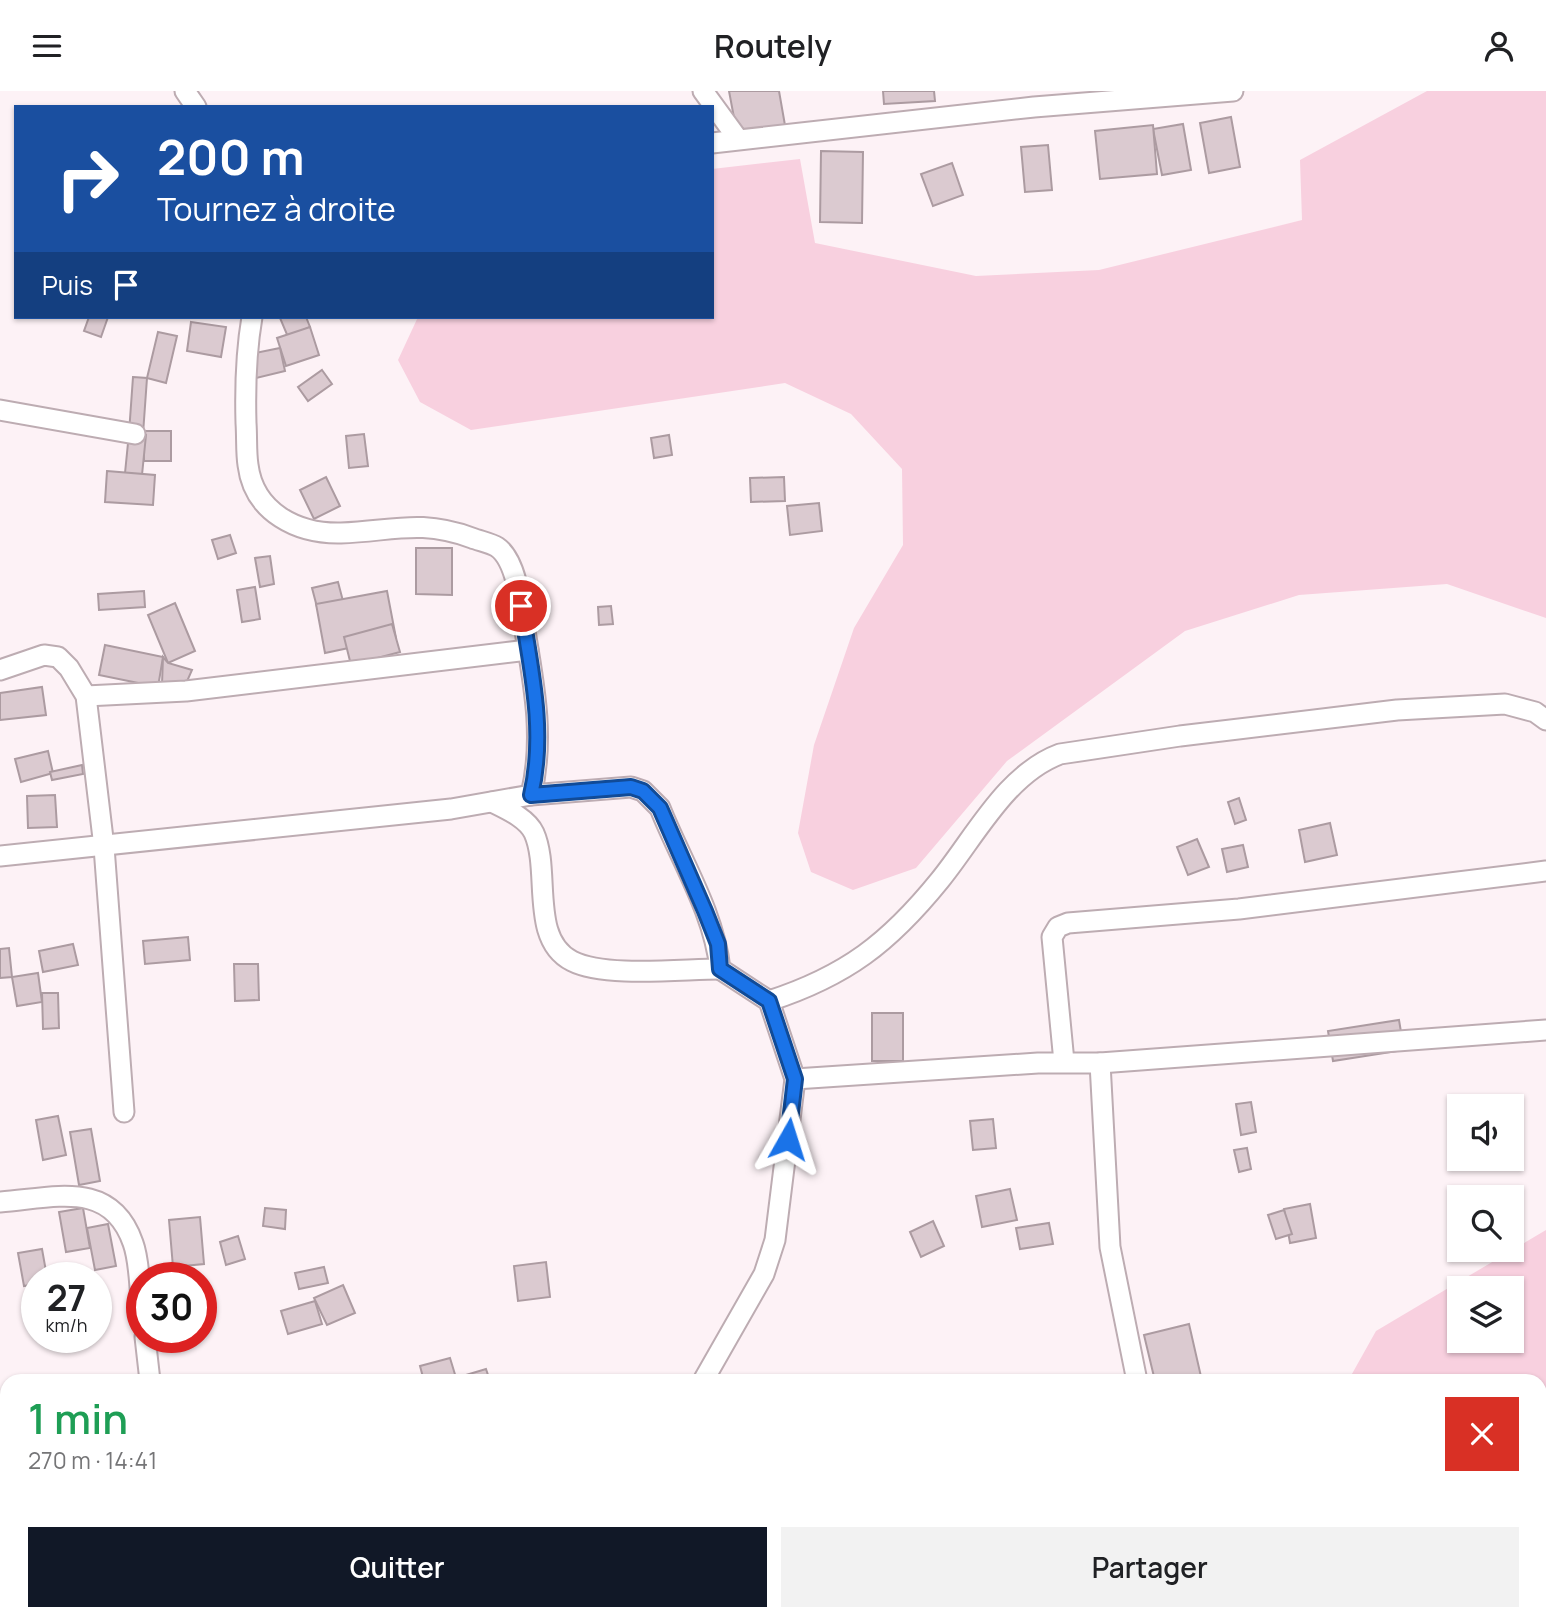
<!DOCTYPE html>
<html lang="fr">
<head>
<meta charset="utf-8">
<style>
	body { margin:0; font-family:Manrope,sans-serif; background:#f2f2f2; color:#202124; height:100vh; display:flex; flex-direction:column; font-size:26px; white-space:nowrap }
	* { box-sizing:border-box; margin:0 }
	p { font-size:23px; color:#757577 }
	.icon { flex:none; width:38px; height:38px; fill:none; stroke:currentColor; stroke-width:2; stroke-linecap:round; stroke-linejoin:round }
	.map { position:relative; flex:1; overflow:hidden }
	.drawer { position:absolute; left:0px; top:1283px; width:1547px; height:247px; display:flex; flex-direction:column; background:#fff; border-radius:21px 21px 0 0; box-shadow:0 2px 5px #0004 }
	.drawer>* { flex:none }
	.top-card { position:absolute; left:14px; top:14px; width:700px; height:214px; border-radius:0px; box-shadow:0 2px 5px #0004; background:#1a4fa0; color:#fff; overflow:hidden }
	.fabs { position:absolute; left:1447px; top:1003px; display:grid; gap:14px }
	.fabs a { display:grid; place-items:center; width:77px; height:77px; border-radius:0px; background:#fff; box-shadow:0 2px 5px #0004; font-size:35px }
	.speed { position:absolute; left:21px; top:1171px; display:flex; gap:14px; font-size:35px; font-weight:700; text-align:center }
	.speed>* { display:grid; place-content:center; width:91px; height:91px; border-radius:50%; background:#fff; box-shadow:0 2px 5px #0004; line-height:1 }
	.speed small { font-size:18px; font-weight:400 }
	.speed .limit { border:10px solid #d22; background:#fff; color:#111 }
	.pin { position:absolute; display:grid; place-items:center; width:60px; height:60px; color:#fff; margin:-30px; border:4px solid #fff; border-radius:50%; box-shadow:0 2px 7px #0007 }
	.me { position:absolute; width:77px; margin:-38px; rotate:6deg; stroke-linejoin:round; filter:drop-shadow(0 0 5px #0008) }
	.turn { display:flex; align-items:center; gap:24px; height:147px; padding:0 28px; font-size:32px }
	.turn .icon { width:91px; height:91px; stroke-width:2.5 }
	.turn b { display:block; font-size:49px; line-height:60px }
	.then { display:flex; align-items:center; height:66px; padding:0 28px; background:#0003; gap:14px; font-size:26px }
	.round { display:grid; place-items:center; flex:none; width:74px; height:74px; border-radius:0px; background:#f2f2f2 }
	.overview { display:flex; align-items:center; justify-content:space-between; height:119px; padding:0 28px }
	h1 { font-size:42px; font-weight:600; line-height:52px; color:#1e9e55 }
	.button { display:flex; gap:14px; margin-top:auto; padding:14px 28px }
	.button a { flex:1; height:80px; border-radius:0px; background:#111827; color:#fff; font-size:28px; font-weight:600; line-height:80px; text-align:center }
	.button a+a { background:#f2f2f2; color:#202124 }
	header { display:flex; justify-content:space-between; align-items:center; height:91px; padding:0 28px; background:#fff; font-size:32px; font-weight:600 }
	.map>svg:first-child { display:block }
	.green { fill:#f8d0df; fill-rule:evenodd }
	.building { fill:#dbcad0; stroke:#ac9ba1; stroke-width:2 }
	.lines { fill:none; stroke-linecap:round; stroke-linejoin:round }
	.minor-casing { stroke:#bdacb2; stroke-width:23 }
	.minor { stroke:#fff; stroke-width:19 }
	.route-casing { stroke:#114b97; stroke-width:18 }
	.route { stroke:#1a73e8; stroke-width:12 }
</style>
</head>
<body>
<header><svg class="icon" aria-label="menu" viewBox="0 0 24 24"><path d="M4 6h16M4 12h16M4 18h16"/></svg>Routely<svg class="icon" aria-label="person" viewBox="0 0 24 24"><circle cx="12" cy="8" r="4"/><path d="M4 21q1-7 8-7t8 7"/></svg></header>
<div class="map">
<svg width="1546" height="1528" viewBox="0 0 1546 1528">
	<rect width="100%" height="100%" fill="#fdf2f6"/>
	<!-- green -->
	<g class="green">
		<polygon points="1427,0 1546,0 1546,527 1447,493 1299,504 1185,540 1007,670 916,777 853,799 811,781 798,742 814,654 854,537 903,454 902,378 851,323 785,292 471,339 420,311 398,269 418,226 712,226 712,78 800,68 815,152 976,185 1099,179 1302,129 1300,69"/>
		<path d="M1546 1139V1528H1393L1392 1523 1540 1522V1290H1348L1376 1240ZM1460 1197H1512V1250H1460Z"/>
	</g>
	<!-- building -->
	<g class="building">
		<polygon points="729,0 779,0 786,40 738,48"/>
		<polygon points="883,0 934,0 935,10 884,13"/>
		<polygon points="1231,26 1240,76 1209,82 1200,32"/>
		<polygon points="1183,33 1191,79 1162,84 1153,38"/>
		<polygon points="1153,34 1157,83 1100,88 1095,40"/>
		<polygon points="1048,54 1052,99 1025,101 1021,56"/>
		<polygon points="821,60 863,61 862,132 820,131"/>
		<polygon points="952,72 963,104 933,115 921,83"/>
		<polygon points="89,226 108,226 101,246 84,240"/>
		<polygon points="306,226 310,236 288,246 280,227"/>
		<polygon points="191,231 226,236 221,266 187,260"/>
		<polygon points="310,236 319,264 286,275 277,247"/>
		<polygon points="158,241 177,245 166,292 147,287"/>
		<polygon points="280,257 285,280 252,288 246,264"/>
		<polygon points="322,279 332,293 308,310 298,296"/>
		<polygon points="133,286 147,287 143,343 129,342"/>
		<polygon points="143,340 171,340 171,370 144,370"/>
		<polygon points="129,342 146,344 142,384 125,382"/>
		<polygon points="364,343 368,375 349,377 346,345"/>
		<polygon points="669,344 672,364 654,367 651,347"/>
		<polygon points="107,380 155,384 153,414 105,411"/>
		<polygon points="326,386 340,415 314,428 300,399"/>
		<polygon points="784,386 785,410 751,411 750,387"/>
		<polygon points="819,412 822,440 790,444 787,415"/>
		<polygon points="230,444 236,462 218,468 212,449"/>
		<polygon points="416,457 452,457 452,504 416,503"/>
		<polygon points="270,465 274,493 260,496 255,467"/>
		<polygon points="338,491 343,510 317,516 312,497"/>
		<polygon points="255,496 260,528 242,531 237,499"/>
		<polygon points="144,500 145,516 99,519 98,503"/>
		<polygon points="387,500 396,547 325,562 316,513"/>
		<polygon points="175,512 195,560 168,572 148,524"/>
		<polygon points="611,515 613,533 599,534 598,516"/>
		<polygon points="392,533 400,561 351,574 344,546"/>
		<polygon points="105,554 163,566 158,596 99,584"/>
		<polygon points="163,566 168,572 192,579 185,595 162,593"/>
		<polygon points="42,596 46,624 0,629 0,602"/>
		<polygon points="48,660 53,682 21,691 15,668"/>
		<polygon points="82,674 83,683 52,689 50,681"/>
		<polygon points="55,704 57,736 28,737 27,705"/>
		<polygon points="1239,707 1246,729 1235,733 1228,711"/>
		<polygon points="1330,732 1337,764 1305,771 1299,739"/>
		<polygon points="1197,748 1209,776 1188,784 1177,756"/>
		<polygon points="1243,754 1248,776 1227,781 1222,758"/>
		<polygon points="188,846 190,869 145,873 143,850"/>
		<polygon points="73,853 78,874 43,881 39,860"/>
		<polygon points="9,857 12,886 0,887 0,858"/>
		<polygon points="234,873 258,873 259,909 235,910"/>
		<polygon points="38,882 42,911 17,915 12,886"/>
		<polygon points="42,902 58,902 59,937 43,938"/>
		<rect x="872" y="922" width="31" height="48"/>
		<polygon points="1399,929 1404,959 1333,970 1328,940"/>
		<polygon points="1251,1011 1256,1041 1241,1044 1236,1013"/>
		<polygon points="58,1025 66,1064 43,1069 36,1029"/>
		<polygon points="993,1028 996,1057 973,1059 970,1030"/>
		<polygon points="91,1038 100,1090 79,1094 70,1041"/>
		<polygon points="1247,1057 1251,1078 1239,1081 1234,1059"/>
		<polygon points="1010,1098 1017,1129 982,1136 976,1105"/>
		<polygon points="1310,1113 1316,1147 1290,1152 1284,1118"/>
		<polygon points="83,1117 90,1157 66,1161 59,1121"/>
		<polygon points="265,1117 286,1119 285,1138 263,1135"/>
		<polygon points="1284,1119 1292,1143 1276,1148 1268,1124"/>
		<polygon points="200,1126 204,1173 173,1176 169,1129"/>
		<polygon points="933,1130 944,1155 921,1166 910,1141"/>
		<polygon points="1049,1132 1053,1153 1020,1158 1016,1137"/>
		<polygon points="108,1133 116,1175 95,1179 87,1137"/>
		<polygon points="238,1145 245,1168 226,1174 220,1151"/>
		<polygon points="42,1158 47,1186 37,1186 37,1193 24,1195 18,1162"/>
		<polygon points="546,1171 550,1206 518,1210 514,1175"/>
		<polygon points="324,1176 328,1192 299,1198 295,1182"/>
		<polygon points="343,1194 355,1222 327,1234 314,1207"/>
		<polygon points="315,1210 322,1233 288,1243 281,1220"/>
		<polygon points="100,1212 103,1227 96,1229 96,1213"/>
		<polygon points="1189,1233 1202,1290 1155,1290 1144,1244"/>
		<polygon points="450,1267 457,1290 424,1290 420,1275"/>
		<polygon points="486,1278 490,1290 457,1290 456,1287"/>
		<polygon points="0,1492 7,1492 9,1528 0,1528"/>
		<polygon points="168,1522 183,1522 184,1528 169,1528"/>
		<rect x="261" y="1522" width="32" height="6"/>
		<rect x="461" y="1522" width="100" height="6"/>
		<polygon points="567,1522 586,1522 587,1528 550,1528 550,1525"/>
		<polygon points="1020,1522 1047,1522 1048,1528 1020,1528"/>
		<polygon points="1277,1522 1278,1528 1254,1528 1253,1523"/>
		<polygon points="28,1524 28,1528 9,1528 8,1525"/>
	</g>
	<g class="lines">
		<defs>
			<g id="minor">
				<polyline points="185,0 196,16"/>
				<polyline points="703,0 738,48"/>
				<polyline points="712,52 1034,16 1233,0"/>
				<path d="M252 226C246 261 245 296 246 332 247 346 246 361 248 374 254 422 298 443 341 442 394 440 420 428 472 447 480 450 491 452 497 456 518 470 522 522 526 546 535 599 544 650 531 704L631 696 643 700 660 717C681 770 714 821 720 878L769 910 795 988 775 1149 764 1183 703 1290"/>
				<polyline points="0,319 135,343"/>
				<polyline points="0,579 44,564 58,566 69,577 86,605 104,756 124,1021"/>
				<polyline points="86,605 186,600 528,559"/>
				<path d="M492 711C506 718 527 727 534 742 551 780 529 848 572 870 605 887 682 878 720 878"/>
				<polyline points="0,765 451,718 531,704"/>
				<path d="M769 910C846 885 889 852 940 789 975 746 1006 683 1060 663L1180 645 1397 619 1505 613 1535 621 1546 629"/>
				<polyline points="1064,971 1052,846 1058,836 1068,832 1239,818 1546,780"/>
				<polyline points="1100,972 1110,1156 1137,1290"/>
				<polyline points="795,988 1038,972 1100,972 1546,939"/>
				<path d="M0 1111C54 1107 111 1088 133 1152 140 1171 139 1196 142 1216"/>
				<polyline points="145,1246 150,1290"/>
				<polyline points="0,1461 7,1460"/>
				<polyline points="631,1522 631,1528"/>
				<polyline points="667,1522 680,1528"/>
			</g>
		</defs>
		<!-- minor casing -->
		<use href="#minor" class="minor-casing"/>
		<!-- minor -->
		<use href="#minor" class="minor"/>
	</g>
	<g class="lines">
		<defs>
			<path id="route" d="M521 515C531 578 546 641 531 704L631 696 643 700 660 717 705 820 718 853 720 878 769 910 795 988 788 1048"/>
		</defs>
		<!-- route casing -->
		<use href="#route" class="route-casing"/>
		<!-- route -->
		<use href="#route" class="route"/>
	</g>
</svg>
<div class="fabs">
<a><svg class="icon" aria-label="sound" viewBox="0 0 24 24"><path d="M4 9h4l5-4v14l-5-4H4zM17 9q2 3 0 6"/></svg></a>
<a><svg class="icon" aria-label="search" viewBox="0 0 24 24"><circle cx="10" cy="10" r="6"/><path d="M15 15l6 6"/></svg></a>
<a><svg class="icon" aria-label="layers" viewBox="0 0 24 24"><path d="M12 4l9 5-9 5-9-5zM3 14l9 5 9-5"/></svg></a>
</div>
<div class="speed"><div>27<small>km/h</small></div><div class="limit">30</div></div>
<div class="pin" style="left:521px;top:515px;background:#d93025"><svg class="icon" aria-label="arrive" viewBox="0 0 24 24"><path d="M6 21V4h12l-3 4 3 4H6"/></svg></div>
<svg class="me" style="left:788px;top:1048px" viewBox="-20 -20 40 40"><path d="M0-17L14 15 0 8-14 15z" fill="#1a73e8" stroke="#fff" stroke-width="4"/></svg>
<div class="top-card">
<div class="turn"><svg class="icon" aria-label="right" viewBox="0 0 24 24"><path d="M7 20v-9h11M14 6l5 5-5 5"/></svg><div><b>200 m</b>Tournez à droite</div></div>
<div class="then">Puis<svg class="icon" aria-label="arrive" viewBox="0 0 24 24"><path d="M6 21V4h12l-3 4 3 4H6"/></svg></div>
</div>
<section class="drawer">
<div class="overview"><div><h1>1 min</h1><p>270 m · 14:41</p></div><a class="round" style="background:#d93025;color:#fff"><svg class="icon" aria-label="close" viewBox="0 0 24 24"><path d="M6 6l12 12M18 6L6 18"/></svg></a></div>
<div class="button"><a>Quitter</a><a>Partager</a></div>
</section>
</div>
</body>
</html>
